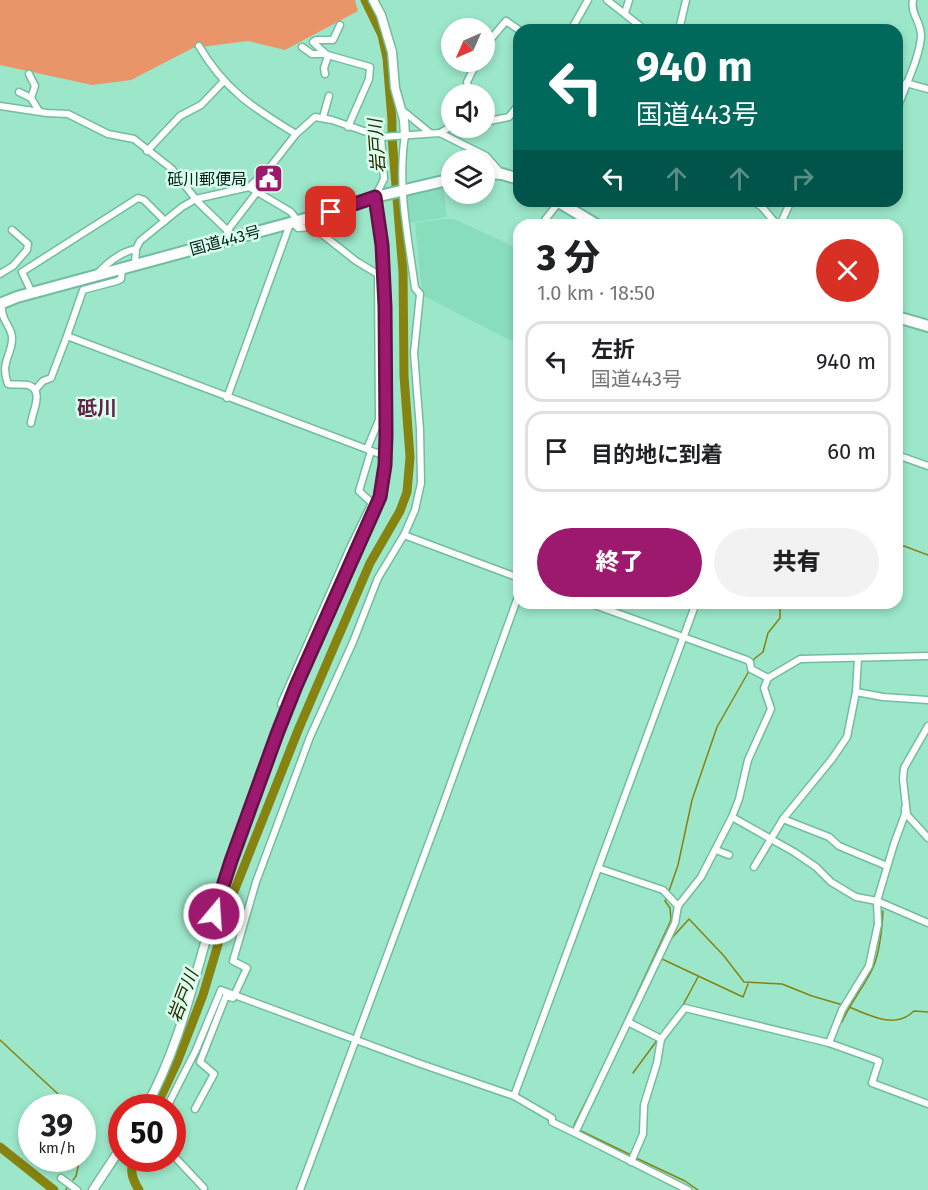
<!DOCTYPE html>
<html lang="ja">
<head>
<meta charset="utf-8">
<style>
	body { margin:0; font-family:"Fira Sans","Noto Sans JP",sans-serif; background:#f2f2f2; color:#202124; height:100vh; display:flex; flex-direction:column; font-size:22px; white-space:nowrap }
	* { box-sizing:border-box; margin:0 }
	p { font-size:20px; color:#757577 }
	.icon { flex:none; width:33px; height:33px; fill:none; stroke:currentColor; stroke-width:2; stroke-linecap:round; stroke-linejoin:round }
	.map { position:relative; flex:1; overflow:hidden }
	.drawer { position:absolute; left:513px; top:219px; width:390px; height:390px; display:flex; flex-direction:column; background:#fff; border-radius:18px; box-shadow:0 3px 9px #0003 }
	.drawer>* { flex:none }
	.guide { position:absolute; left:513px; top:24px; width:390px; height:183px; border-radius:18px; box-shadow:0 3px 9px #0003; background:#00695c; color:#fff; overflow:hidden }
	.needle { width:39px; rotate:225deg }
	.tools { position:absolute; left:441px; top:18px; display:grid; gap:12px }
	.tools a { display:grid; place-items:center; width:54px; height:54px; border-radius:50%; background:#fff; box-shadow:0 3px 9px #0003; font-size:30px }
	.speed { position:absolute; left:18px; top:1094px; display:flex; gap:12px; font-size:30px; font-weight:700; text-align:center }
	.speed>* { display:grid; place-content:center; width:78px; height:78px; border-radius:50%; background:#fff; box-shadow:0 3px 9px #0003; line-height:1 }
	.speed small { font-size:15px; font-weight:400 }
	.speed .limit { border:9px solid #d22; background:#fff; color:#111 }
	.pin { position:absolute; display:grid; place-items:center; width:51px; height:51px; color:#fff; margin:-26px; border-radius:12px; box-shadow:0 3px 9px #0006 }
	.me { position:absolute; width:66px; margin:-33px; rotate:18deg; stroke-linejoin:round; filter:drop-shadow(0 0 4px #0008) }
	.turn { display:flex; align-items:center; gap:21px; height:126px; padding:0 24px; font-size:27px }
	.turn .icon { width:78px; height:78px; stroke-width:2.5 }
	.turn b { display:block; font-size:42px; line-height:51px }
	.lanes { display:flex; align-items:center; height:57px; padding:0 24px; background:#0003; justify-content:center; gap:30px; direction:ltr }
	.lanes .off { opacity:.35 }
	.round { display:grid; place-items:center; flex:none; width:63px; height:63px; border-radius:32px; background:#f2f2f2 }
	.summary { display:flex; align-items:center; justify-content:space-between; height:102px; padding:0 24px }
	h1 { font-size:36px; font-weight:800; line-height:45px }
	.button { display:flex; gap:12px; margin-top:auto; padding:12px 24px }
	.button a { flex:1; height:69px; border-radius:36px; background:#9c196d; color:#fff; font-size:24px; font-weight:800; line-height:69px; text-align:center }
	.button a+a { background:#f2f2f2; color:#202124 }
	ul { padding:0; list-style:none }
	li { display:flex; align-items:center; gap:18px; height:81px; margin:0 12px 9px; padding:0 12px; border:3px solid #e0e0e0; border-radius:18px }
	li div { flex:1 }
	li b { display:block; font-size:22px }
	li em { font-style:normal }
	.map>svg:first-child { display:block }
	.built { fill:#88ddbc }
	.green { fill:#ea9569 }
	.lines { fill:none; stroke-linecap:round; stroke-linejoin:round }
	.stream { stroke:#868311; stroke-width:1.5 }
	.river { stroke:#868311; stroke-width:9 }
	.street-casing { stroke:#72bc9f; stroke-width:9 }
	.secondary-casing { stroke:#72bc9f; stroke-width:11 }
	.highway-casing { stroke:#72bc9f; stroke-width:14 }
	.street { stroke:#fff; stroke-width:6 }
	.secondary { stroke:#fff; stroke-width:8 }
	.highway { stroke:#fff; stroke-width:10 }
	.route-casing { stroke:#651047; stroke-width:15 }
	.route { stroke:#9c196d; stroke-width:10 }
	.labels { text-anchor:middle; stroke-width:5; stroke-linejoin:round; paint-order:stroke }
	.poi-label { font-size:16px; fill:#022218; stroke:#dbffef; text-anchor:end }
	.street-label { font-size:16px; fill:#022218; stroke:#dbffef }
	.water-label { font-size:18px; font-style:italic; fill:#2d2b00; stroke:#dbffef }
	.quarter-label { font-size:20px; font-weight:bold; fill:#612347; stroke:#dbffef }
</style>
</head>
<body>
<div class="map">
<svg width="928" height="1190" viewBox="0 0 928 1190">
	<rect width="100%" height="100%" fill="#9ce7c9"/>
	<!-- built -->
	<g class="built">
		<polygon points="443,185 447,217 408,223 404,196"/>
		<polygon points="443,219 454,219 519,249 519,345 422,295 415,223"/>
	</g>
	<!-- green -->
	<polygon class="green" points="0,0 355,0 358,11 285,50 248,41 193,48 131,80 92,85 0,65"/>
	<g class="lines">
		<!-- stream -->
		<g class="stream">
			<polyline points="897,547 904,546 928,555"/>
			<polyline points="753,662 754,659 763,652 768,633 780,618 780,603"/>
			<polyline points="668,894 678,865 692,800 717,727 749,671"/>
			<polyline points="671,939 689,919 724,956 744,982 782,984 812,996 843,1005"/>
			<polyline points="662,959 743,997 748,984"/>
			<path d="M847 1006C869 1015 895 1030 914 1011L928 1012"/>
			<path d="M842 1022C850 1004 862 989 871 972 880 955 882 930 883 911"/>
			<polyline points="669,1024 683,1005 698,977"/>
			<polyline points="0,1040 72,1107"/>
			<polyline points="610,1052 671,920 670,908 665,901 667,898"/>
			<polyline points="633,1073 658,1039"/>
			<polyline points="82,1126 85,1138 82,1149"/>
			<polyline points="576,1127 574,1125 608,1057"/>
			<polyline points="579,1130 631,1155"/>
			<polyline points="636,1158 685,1181 698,1190"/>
			<polyline points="73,1180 76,1176 80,1158"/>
			<polyline points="66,1190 67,1187"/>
		</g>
		<!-- river -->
		<g class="river">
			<polyline points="156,1107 178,1060 203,995 233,894 299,728 370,563 400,511 407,492 410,457 404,376 403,272 392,137 392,121 387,58 382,35 365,0"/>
			<polyline points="0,1147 54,1190"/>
			<path d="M133 1158C130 1171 132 1179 139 1190"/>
		</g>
		<defs>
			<g id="street">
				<polyline points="607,0 645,30"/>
				<polyline points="625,13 629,0"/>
				<polyline points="571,30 588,0"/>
				<polyline points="679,30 686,0"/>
				<path d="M199 46C224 89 253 108 296 134"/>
				<polyline points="302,47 312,54 324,54 370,67 369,79 348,127"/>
				<polyline points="484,47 506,21 519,30"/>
				<polyline points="29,74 35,86 31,98"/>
				<polyline points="325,74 324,68 328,56 313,42 316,40 333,40 340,25"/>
				<polyline points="906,83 928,89"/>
				<polyline points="19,92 31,98 39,111"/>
				<polyline points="470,94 467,82 477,62"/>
				<polyline points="0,106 47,113 68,114 108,134 134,139 172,169 198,202 231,234 233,238"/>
				<polyline points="402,110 430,133"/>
				<path d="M897 110C904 87 919 60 921 37 922 23 910 14 913 0"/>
				<polyline points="323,117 329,96"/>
				<polyline points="484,122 509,117 519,104"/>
				<polyline points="440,133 452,126"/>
				<polyline points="147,151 180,116 201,105 223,82"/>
				<polyline points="249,187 291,212 297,220"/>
				<polyline points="375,197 384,179 381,137"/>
				<polyline points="753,201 762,207 777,225"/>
				<polyline points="293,222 298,228 313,227 356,261 381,276"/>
				<polyline points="541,225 559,202"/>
				<polyline points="780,225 791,201"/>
				<polyline points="227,231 257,192"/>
				<polyline points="135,265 136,249 140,241 182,207 196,199 249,187 267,171 296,134 315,117 332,120 381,137 440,133 486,156 501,173"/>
				<polyline points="0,274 13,266 27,250 28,244 12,230"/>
				<path d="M97 274C108 262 120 252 136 249"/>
				<polyline points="32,293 22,272 138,198 144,200 165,221"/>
				<path d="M1 304C2 309 2 314 4 318 7 326 13 331 12 340 11 357 0 362 8 384 14 385 22 384 28 385 45 390 32 412 31 423"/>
				<polyline points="67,336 83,290 117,281 121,279 122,269"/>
				<polyline points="35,390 43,381 51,378 67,336 385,456"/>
				<polyline points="227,398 290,224"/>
				<polyline points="367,449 379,420 378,275"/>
				<polyline points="897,455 928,466"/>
				<polyline points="404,535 519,578"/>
				<polyline points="589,603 747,660 750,662 751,669 768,678"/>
				<polyline points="856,692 883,697 928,700"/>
				<polyline points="281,704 350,548 372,503 359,491 371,451"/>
				<polyline points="928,726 904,768 903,779 907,815 928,838"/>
				<polyline points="732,817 794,852 816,867 831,882 856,897 877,901 928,923"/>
				<polyline points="783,819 829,837 839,846 887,866"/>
				<polyline points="716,850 729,855"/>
				<polyline points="754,867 783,819 832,759 847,737 856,692 858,658"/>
				<polyline points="598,868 663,890 678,906"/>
				<polyline points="628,1022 661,1039 685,1008 829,1043 879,1061 872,1083 928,1104"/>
				<polyline points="829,1043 842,1010 869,966 878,924 877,901 894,844 905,814 905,808"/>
				<polyline points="514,1096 696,603"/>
				<polyline points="167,1107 196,1050 221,990 421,1064 514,1096 552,1118 552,1122 575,1133 675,923 678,906 701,877 732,817 739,799 748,760 771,709 764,688 768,678 800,659 928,656"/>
				<path d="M195 1109 214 1074 200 1062 226 996 233 998 247 968 233 961 256 882 310 737 353 642 378 578 404 535 415 510 421 483 420 429 414 353 420 294 415 288C408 236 397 187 405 135"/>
				<polyline points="575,1133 688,1190"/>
				<polyline points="172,1154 204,1188"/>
				<polyline points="130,1158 141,1160 142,1158"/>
				<polyline points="631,1162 643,1134 644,1105 657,1063 661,1039"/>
				<polyline points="61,1178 77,1190"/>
				<polyline points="300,1190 441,810 519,594"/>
			</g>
			<g id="secondary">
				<polyline points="373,0 381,15 392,52 395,88 404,120 405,135"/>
				<path d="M146 1107C176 1053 190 995 207 936 218 897 231 858 245 820 274 739 308 659 343 580 355 553 370 526 380 497L385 465 386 435 385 307 382 245 375 197"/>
				<polyline points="93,1190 122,1146"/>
			</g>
			<g id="highway">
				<polyline points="484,173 502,174 519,179"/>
				<polyline points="557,201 597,225"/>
				<polyline points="0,304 17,297 331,212 375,197 452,179"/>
				<polyline points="897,317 928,326"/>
			</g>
		</defs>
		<!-- street casing -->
		<use href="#street" class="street-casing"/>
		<!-- secondary casing -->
		<use href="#secondary" class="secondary-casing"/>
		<!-- highway casing -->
		<use href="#highway" class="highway-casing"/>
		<!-- street -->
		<use href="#street" class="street"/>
		<!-- secondary -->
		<use href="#secondary" class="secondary"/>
		<!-- highway -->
		<use href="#highway" class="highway"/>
	</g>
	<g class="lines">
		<defs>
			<polyline id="route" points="214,914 231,861 277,734 296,686 380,497 385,465 386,435 385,307 382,245 375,197 331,212"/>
		</defs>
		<!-- route casing -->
		<use href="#route" class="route-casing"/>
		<!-- route -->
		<use href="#route" class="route"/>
	</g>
	<!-- icons -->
	<defs>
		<symbol id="civic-square" viewBox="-11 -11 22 22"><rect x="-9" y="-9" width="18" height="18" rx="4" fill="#9c196d" stroke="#dbffef"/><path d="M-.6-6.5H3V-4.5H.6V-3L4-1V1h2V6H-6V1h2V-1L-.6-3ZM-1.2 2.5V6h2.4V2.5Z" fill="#fff"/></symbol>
	</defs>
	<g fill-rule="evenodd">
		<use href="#civic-square" x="252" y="162" width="33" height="33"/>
	</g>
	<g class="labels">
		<!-- poi labels -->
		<g class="poi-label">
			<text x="247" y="185">砥川郵便局</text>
		</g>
		<!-- street labels -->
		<g class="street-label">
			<text transform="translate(225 240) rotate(-15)" y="6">国道443号</text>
		</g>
		<!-- water labels -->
		<g class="water-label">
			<text transform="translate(377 146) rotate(-94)" y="6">岩戸川</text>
			<text transform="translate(183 996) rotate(-69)" y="6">岩戸川</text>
		</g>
		<!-- quarter labels -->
		<g class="quarter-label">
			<text x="97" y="415">砥川</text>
		</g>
	</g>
</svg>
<div class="tools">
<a><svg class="needle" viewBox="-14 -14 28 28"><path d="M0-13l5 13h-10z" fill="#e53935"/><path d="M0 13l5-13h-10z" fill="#757577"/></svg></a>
<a><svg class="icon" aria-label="sound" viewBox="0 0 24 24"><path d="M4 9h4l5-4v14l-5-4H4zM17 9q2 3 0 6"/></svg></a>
<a><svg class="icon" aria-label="layers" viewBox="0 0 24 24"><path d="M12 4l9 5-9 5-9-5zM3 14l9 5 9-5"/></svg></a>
</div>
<div class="speed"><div>39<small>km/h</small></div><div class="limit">50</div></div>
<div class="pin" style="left:331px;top:212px;background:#d93025"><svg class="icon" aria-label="arrive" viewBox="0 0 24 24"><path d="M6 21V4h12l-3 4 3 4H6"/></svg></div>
<svg class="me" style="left:214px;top:914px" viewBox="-20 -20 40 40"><circle r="17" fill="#9c196d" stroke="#fff" stroke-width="3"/><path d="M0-11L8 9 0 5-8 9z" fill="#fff"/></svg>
<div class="guide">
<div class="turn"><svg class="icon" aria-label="left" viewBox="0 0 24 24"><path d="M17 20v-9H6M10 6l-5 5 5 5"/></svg><div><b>940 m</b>国道443号</div></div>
<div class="lanes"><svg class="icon" aria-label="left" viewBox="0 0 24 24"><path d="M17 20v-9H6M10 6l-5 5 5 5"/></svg><svg class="icon off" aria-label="ahead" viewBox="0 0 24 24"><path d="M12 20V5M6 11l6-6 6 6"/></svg><svg class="icon off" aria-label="ahead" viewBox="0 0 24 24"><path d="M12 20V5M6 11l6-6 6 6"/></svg><svg class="icon off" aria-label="right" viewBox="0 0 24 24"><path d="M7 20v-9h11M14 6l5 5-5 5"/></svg></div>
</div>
<section class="drawer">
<div class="summary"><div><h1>3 分</h1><p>1.0 km · 18:50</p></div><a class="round" style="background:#d93025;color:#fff"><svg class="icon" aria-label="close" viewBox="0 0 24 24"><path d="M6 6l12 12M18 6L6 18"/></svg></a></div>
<ul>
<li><svg class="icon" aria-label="left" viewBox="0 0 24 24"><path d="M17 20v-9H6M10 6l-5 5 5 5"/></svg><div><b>左折</b><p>国道443号</p></div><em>940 m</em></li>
<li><svg class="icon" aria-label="arrive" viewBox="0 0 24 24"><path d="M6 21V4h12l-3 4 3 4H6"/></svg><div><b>目的地に到着</b></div><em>60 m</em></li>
</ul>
<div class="button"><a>終了</a><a>共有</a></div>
</section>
</div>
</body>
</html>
